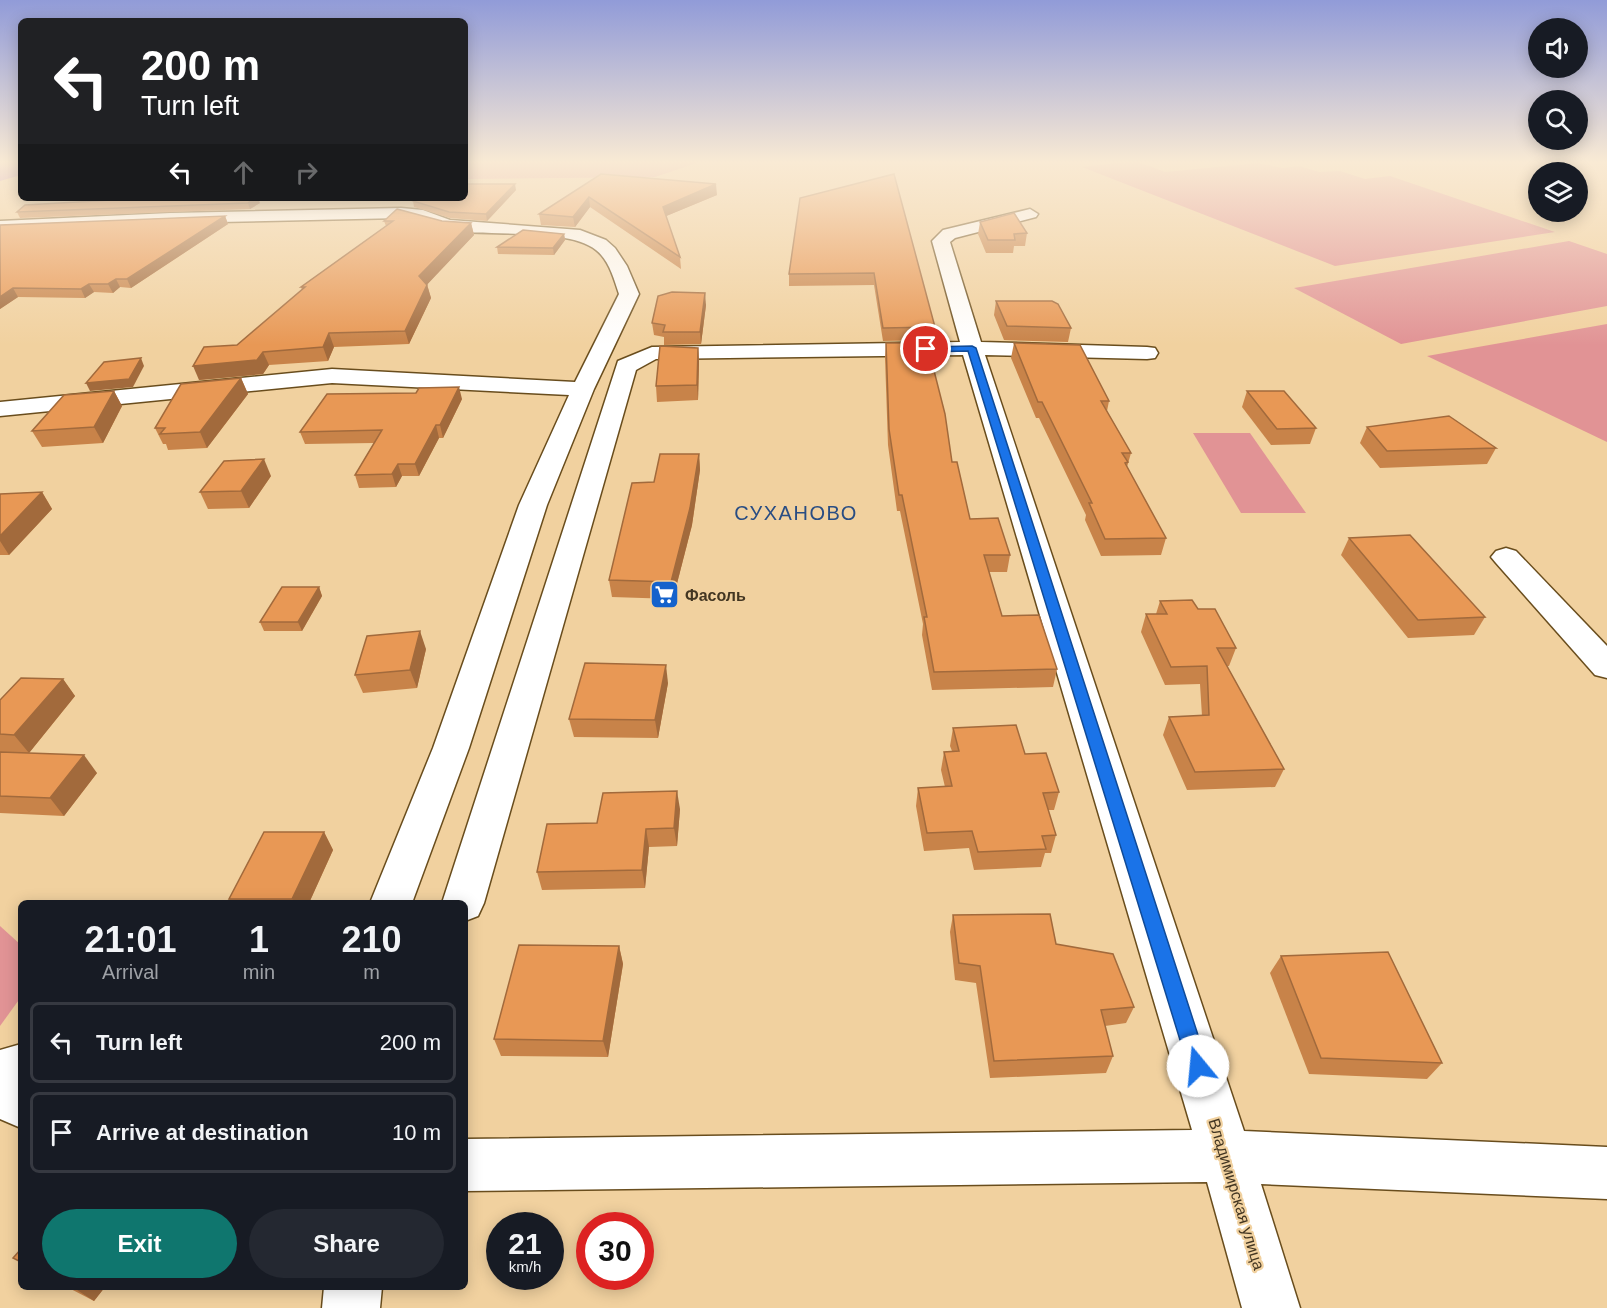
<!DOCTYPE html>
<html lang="en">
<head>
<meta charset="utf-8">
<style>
	body { margin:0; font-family:Arial,sans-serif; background:#242831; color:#f1f3f6; height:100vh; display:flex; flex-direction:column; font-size:22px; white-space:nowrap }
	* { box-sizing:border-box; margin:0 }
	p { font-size:20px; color:#9ea1a6 }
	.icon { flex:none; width:33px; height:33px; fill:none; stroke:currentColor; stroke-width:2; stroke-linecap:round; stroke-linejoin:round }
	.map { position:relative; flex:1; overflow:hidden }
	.details { position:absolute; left:18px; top:900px; width:450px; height:390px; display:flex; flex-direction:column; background:#171b24; border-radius:9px; box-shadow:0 3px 15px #0003 }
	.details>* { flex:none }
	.top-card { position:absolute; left:18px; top:18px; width:450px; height:183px; border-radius:9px; box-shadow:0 3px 15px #0003; background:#202124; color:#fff; overflow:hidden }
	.fabs { position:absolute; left:1528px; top:18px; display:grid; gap:12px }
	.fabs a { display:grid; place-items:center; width:60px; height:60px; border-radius:50%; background:#171b24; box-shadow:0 3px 15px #0003; font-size:30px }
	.speed { position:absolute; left:486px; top:1212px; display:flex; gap:12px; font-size:30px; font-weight:700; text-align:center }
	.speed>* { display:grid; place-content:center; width:78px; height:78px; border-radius:50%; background:#171b24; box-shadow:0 3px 15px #0003; line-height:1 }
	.speed small { font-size:15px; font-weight:400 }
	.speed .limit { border:9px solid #d22; background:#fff; color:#111 }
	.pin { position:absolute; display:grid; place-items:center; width:51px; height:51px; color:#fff; margin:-26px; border:3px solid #fff; border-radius:50%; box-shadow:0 2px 6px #0007 }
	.me { position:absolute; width:66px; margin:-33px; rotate:343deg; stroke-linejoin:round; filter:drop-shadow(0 0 4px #0008) }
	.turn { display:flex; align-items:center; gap:21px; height:126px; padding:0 24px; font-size:27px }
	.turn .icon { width:78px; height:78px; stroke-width:2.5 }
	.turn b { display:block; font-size:42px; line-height:51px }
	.lanes { display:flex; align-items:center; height:57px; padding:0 24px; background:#0003; justify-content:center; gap:30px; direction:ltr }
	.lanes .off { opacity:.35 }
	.eta { display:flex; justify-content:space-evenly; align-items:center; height:102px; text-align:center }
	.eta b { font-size:36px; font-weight:700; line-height:42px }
	.button { display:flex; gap:12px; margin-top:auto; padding:12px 24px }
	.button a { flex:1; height:69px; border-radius:36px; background:#0f766e; color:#fff; font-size:24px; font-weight:700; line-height:69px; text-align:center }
	.button a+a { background:#242831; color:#f1f3f6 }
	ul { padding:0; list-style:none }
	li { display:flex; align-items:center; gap:18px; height:81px; margin:0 12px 9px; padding:0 12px; border:3px solid #363941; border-radius:9px }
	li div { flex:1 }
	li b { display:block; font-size:22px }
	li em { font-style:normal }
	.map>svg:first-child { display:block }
	.green { fill:#e19395 }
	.water { fill:#b075c1 }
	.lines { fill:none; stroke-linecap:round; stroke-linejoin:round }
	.street-casing { stroke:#694d1d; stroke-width:3 }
	.street { fill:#fff; fill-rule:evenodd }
	.wall { fill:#c88349 }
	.shaded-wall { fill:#a26a3c }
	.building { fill:#e89855; stroke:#a26a3c; stroke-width:1.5 }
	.route { fill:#1a73e8; stroke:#114b97; stroke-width:1.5 }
	.labels { text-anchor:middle; stroke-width:4.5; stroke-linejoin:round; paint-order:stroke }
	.poi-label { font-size:16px; font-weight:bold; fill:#433622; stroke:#f1d19f; text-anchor:start }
	.street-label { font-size:16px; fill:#433622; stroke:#f1d19f }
	.quarter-label { font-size:20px; letter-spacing:1.5px; fill:#294d83; stroke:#f1d19f }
</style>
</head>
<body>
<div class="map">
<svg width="1607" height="1308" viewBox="0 0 1607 1308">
	<rect width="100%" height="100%" fill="#f1d19f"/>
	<!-- green -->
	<g class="green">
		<polygon points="465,162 700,162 655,177 465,179"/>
		<polygon points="1124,162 1139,162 1165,172 1258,163 1283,168 1299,166 1319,172 1340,171 1365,179 1390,176 1555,232 1335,266 1082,167"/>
		<polygon points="1569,241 1607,254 1607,306 1401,344 1294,288"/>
		<polygon points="1607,324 1607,442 1427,356"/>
		<polygon points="1193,433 1250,433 1306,513 1241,513"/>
		<polygon points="0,926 21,945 21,997 0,1026"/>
	</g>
	<!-- water -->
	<polygon class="water" points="0,162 21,162 21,175 0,181"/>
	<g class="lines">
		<defs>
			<g id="street">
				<path d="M401 208 423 210 450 220 580 230 606 240 615 248 627 266 639 294 594 389 547 505 469 748 412 903H370L433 748 519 505 569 395 332 383 0 416V402L332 369 575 382 619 294C614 279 609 260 596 250 568 227 483 237 445 230 429 226 419 220 401 218L170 223 0 231V221L170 213Z"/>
				<polygon points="1030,209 1038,214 1036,217 955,238 950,242 981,342 1147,347 1155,348 1158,353 1155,358 1147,359 985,355 1244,1131 1607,1147 1607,1199 1261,1184 1300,1308 1242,1308 1207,1182 465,1191 465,1139 1192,1130 963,355 656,359 636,370 484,903 478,916 465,921 465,903 442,903 618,361 652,347 960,342 932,241 943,230"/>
				<polygon points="1506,548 1516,551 1607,646 1607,678 1595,675 1496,563 1491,557 1496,551"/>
				<polygon points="21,1044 21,1128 0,1119 0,1050"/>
				<polygon points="324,1287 382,1287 380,1308 322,1308"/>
			</g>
		</defs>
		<!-- street casing -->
		<use href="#street" class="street-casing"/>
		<!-- street -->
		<use href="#street" class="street"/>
	</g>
	<!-- wall -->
	<g class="wall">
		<polygon points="601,174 717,195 666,216 680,257 681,269 590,207 575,227 541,225 539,214"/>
		<polygon points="516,190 487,221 450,218 414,207 413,201"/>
		<polygon points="800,198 935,327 933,340 883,341 874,285 789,286 789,274"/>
		<polygon points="260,203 250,209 20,218 17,212 25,205"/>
		<polygon points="225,216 228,224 131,288 120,287 113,293 94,292 85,298 18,297 0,309 0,225"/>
		<polygon points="384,221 442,221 471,223 474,235 427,284 431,298 409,344 334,347 328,361 269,365 263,374 199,380 237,345 302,290 301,287 386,226"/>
		<polygon points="980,222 1027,233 1025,246 1014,246 1013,253 986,253 978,234"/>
		<polygon points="564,234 565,240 554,255 498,254 497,247"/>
		<polygon points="996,301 1071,328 1068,342 1004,340 994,315"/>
		<polygon points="706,305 701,344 664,345 664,337 654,335 652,323"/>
		<polygon points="886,343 952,462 970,519 1010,555 1007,572 989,572 1002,616 1057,669 1053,687 932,690 922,635 923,624 900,511 897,511 888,445 885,358"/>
		<polygon points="1014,343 1109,401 1107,411 1131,453 1127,467 1166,538 1161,555 1101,556 1085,520 1086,515 1039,418 1036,418 1011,358"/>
		<polygon points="698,348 699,362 698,400 657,402 656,386"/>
		<polygon points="241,378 248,394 207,448 168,450 166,444 163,444 155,428"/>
		<polygon points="114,391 122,406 103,443 42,447 32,431"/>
		<polygon points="1247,391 1316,428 1310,444 1271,445 1242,407"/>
		<polygon points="462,399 443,438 439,438 419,476 402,476 396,487 359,488 355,475 374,443 305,444 300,432"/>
		<polygon points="1367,427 1496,448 1487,464 1380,468 1360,443"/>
		<polygon points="699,454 700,470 692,525 673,599 612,597 609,580 654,482"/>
		<polygon points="271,476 249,508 208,509 200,492"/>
		<polygon points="42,492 52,509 9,555 0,555 0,494"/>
		<polygon points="1349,538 1485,617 1474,635 1408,638 1341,555"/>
		<polygon points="319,587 322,596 302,631 264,631 260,622"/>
		<polygon points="1160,601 1198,609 1236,648 1229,666 1227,666 1284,769 1275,787 1187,790 1163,735 1169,717 1202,716 1200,684 1165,685 1141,632 1146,614 1156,614"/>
		<polygon points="426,649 417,688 363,693 355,675"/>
		<polygon points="63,679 75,696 29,753 97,773 64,816 0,813 0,700"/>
		<polygon points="668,683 658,738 574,737 569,719"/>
		<polygon points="953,728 1025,754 1059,792 1054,810 1048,810 1056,835 1051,853 1045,853 1041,867 974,870 969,848 924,851 916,806 918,788 945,787 941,770 944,752 952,751 950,746"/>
		<polygon points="680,809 677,846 649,847 645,888 542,890 537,872 597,823"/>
		<polygon points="324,832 333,850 309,903 232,903 229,899"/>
		<polygon points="953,915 1056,944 1134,1007 1126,1023 1105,1026 1113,1056 1106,1073 990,1078 976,983 955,980 950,932"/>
		<polygon points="619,946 623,964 608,1057 501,1056 494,1039"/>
		<polygon points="1281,956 1442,1063 1427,1079 1309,1074 1270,973"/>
		<polygon points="67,1287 105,1287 94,1301"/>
	</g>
	<!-- shaded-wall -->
	<g class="shaded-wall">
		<polygon points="515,184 516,190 487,221 486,214"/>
		<polygon points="716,184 717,195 664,217 663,207"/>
		<polygon points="589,197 590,207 575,227 573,217"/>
		<polygon points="256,198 258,198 260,203 250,209 248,203"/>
		<polygon points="225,216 228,224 131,288 127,279"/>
		<polygon points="471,223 474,235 423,289 419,276"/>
		<polygon points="564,234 565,240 554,255 553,248"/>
		<polygon points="116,279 120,287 113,293 108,284"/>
		<polygon points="89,284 94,292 85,298 81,289"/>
		<polygon points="427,285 431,298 409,344 405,331"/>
		<polygon points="13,288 18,297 0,309 0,297"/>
		<polygon points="705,293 706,305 701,344 700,332"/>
		<polygon points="329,333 334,347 328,361 323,347"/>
		<polygon points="698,348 699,362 698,400 697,385"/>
		<polygon points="263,352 269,365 263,374 199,380 193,366"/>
		<polygon points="141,358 144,366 133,387 90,391 86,383"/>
		<polygon points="241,378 248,394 207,448 200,432"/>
		<polygon points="459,387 462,399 443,438 440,425"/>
		<polygon points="114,391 122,406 103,443 94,427"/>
		<polygon points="436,425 439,438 419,476 415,464"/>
		<polygon points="699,454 700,470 692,525 673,599 671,582"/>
		<polygon points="264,459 271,476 249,508 241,491"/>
		<polygon points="398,464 402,476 396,487 392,474"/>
		<polygon points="42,492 52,509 9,555 0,541 0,536"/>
		<polygon points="319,587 322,596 302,631 298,622"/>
		<polygon points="420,631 426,649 417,688 410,670"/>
		<polygon points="666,665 668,683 658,738 655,720"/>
		<polygon points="63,679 75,696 29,753 14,735"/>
		<polygon points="84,755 97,773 64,816 50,798"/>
		<polygon points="677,791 680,809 677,846 674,828"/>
		<polygon points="646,829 649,847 645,888 642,870"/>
		<polygon points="324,832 333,850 309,903 295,903 292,899"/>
		<polygon points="619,946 623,964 608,1057 603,1041"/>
		<polygon points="75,1287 105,1287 94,1301 74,1288"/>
	</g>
	<!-- building -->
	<g class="building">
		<polygon points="601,174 716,184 663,207 680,257 589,197 573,217 539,214"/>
		<polygon points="894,174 935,327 883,328 874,273 789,274 800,198"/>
		<polygon points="465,184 515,184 486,214 449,212 413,201 416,198 465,198"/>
		<polygon points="147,198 256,198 248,203 17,212 25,205"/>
		<polygon points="397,209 442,221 471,223 419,276 427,285 405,331 329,333 323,347 263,352 257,360 193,366 204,347 237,345 305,287 301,287 393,221 384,221"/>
		<polygon points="1014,213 1027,233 1014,234 1015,240 988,240 980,222"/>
		<polygon points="225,216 127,279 116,279 108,284 89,284 81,289 13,288 0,297 0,225"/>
		<polygon points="523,230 564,234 553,248 497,247"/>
		<polygon points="672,292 705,293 700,332 663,332 665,325 652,323 658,296"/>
		<polygon points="996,301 1052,301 1058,304 1071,328 1007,326"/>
		<polygon points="886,343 927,343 945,414 952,462 957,462 970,519 998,518 1010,555 984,555 1002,616 1039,615 1057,669 934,672 924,617 927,617 902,495 899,495 889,429"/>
		<polygon points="1014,343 1080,345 1109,401 1101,401 1131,453 1122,453 1128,462 1125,463 1166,538 1105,539 1089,503 1092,503 1042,402 1038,402"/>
		<polygon points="660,346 698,348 697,385 656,386"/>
		<polygon points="141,358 129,379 86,383 104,362"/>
		<polygon points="241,378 200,432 160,434 165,428 155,428 181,384"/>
		<polygon points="459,387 440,425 436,425 415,464 398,464 392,474 355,475 382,430 300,432 327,394 416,393 419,388"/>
		<polygon points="114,391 94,427 32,431 64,395"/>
		<polygon points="1247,391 1284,391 1316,428 1277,429"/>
		<polygon points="1449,416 1496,448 1387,451 1367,427"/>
		<polygon points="660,454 699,454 690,508 671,582 609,580 632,483 654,482"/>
		<polygon points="264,459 241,491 200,492 224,461"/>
		<polygon points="42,492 0,536 0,494"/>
		<polygon points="1410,535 1485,617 1418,620 1349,538"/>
		<polygon points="282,587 319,587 298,622 260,622"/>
		<polygon points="1192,600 1198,609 1215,609 1236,648 1217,648 1284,769 1195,772 1169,717 1209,715 1207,666 1171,667 1146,614 1167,614 1160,601"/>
		<polygon points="420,631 410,670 355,675 367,636"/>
		<polygon points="585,663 666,665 655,720 569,719"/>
		<polygon points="21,678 63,679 14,735 0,734 0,700"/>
		<polygon points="1016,725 1025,754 1046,753 1059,792 1043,793 1056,835 1042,836 1046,849 978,852 972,831 927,833 918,788 952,786 944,752 959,751 953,728"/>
		<polygon points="0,752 84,755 50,798 0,796"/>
		<polygon points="677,791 674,828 646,829 642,870 537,872 547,824 597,823 603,793"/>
		<polygon points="264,832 324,832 292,899 229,899"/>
		<polygon points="1050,914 1056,944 1113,954 1134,1007 1101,1010 1113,1056 994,1061 980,966 959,963 953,915"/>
		<polygon points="519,945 619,946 603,1041 494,1039"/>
		<polygon points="1388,952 1442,1063 1321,1058 1281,956"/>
		<polygon points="21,1249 21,1262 13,1258"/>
	</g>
	<!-- sky -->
	<linearGradient id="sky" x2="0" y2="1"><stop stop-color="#919bd8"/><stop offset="0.47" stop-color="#f9ead4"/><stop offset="1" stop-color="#f9ead4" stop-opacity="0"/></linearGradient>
	<rect width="1607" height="345" fill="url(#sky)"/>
	<!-- route -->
	<polygon class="route" points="972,346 976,348 1208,1066 1205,1074 1198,1076 1191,1074 1188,1066 968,351 926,352 922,349 926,347"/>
	<!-- icons -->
	<defs>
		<symbol id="supermarket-square" viewBox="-11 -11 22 22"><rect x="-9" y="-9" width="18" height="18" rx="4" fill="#1462cc" stroke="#f1d19f"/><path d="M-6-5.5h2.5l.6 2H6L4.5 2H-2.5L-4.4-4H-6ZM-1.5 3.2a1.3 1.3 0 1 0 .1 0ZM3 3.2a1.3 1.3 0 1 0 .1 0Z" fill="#fff"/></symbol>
	</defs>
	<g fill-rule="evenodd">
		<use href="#supermarket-square" x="648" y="578" width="33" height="33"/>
	</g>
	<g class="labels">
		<!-- poi labels -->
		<g class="poi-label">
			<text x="685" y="601">Фасоль</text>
		</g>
		<!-- street labels -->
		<g class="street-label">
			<text transform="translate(1237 1194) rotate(73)" y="6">Владимирская улица</text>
		</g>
		<!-- quarter labels -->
		<g class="quarter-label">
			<text x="796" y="520">СУХАНОВО</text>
		</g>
	</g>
</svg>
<div class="fabs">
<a><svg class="icon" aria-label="sound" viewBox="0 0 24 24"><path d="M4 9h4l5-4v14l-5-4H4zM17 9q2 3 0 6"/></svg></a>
<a><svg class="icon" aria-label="search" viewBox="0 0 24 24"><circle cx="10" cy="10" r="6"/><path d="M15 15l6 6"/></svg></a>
<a><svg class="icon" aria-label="layers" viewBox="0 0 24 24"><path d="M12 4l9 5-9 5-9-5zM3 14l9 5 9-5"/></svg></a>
</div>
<div class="speed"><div>21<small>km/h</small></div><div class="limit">30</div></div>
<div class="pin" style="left:926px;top:349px;background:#d93025"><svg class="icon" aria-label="arrive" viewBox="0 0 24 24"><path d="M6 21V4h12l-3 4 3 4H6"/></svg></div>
<svg class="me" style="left:1198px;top:1066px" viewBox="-20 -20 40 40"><circle r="19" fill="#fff"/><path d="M0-13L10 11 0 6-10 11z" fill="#1a73e8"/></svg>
<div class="top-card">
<div class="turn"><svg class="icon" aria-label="left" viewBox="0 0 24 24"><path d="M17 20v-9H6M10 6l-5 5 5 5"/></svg><div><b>200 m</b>Turn left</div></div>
<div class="lanes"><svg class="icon" aria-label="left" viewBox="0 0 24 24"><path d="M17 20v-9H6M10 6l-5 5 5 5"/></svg><svg class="icon off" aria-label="ahead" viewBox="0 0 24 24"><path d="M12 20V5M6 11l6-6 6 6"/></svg><svg class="icon off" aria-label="right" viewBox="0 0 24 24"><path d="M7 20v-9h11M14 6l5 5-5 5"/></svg></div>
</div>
<section class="details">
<div class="eta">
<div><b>21:01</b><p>Arrival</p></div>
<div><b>1</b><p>min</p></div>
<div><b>210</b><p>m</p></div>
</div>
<ul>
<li><svg class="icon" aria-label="left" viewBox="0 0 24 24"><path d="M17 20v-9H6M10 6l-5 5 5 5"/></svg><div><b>Turn left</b></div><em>200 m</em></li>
<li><svg class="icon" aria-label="arrive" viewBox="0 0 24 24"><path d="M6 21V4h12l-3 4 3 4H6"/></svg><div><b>Arrive at destination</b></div><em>10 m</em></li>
</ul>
<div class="button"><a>Exit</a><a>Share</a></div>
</section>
</div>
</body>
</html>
